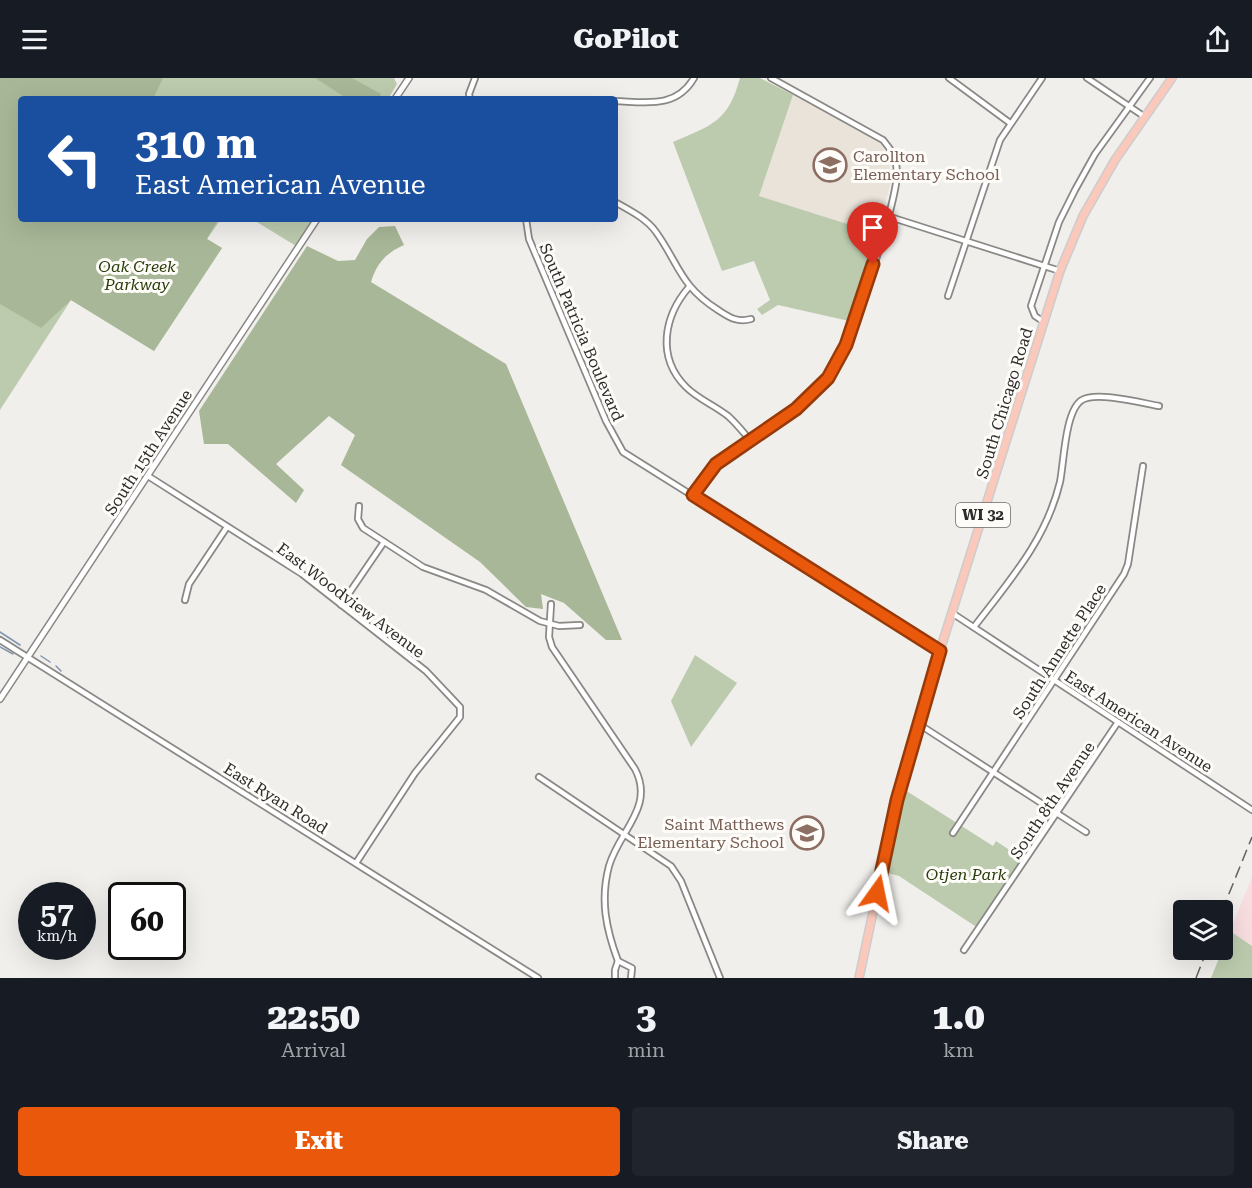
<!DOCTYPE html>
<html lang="en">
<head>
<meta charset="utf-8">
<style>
	body { margin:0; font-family:"Roboto Serif",serif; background:#20242c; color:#f1f3f6; height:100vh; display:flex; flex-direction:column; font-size:22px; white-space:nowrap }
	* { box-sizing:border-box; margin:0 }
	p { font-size:20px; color:#9ea1a6 }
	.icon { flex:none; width:33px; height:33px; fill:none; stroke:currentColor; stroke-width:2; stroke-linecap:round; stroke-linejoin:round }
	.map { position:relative; height:900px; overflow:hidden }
	.drawer { display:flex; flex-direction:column; background:#171b24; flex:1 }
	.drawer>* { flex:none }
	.banner { position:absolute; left:18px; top:18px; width:600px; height:126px; border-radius:6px; box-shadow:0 6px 24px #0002; background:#1a4fa0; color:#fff; overflow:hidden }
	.buttons { position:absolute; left:1173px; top:822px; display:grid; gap:12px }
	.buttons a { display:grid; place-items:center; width:60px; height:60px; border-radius:6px; background:#171b24; box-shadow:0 6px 24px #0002; font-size:30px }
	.speed { position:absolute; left:18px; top:804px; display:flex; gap:12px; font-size:30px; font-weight:700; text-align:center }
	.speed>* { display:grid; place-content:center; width:78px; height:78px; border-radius:50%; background:#171b24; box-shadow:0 6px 24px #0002; line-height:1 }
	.speed small { font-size:15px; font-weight:400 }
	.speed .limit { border:3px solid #111; border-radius:9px; background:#fff; color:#111 }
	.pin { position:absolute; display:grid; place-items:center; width:51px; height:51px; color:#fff; margin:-62px -26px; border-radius:50% 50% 50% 0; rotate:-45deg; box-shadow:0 0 6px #0007 }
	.pin .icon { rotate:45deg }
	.me { position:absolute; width:66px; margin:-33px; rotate:12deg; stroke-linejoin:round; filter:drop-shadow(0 0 4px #0008) }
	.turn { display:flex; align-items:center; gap:21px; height:126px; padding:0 18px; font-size:27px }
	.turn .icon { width:78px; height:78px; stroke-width:2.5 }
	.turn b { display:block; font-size:42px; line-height:51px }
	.eta { display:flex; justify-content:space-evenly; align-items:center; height:102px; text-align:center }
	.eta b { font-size:36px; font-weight:800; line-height:42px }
	.cta { display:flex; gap:12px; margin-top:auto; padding:12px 18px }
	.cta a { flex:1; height:69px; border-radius:6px; background:#ea580c; color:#fff; font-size:24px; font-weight:800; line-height:69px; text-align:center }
	.cta a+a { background:#20242c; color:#f1f3f6 }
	header { display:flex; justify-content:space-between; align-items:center; height:78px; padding:0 18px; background:#171b24; font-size:27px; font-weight:800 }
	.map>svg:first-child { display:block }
	.industrial { fill:#f8dde1 }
	.built { fill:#e9e3d9 }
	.green { fill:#bccbae }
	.forest { fill:#a7b797 }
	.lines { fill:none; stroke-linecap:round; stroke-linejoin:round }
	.stream { stroke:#8296b3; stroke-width:1.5 }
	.minor-casing { stroke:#898885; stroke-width:8 }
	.tertiary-casing { stroke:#898885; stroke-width:8 }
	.primary-casing { stroke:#cdcccc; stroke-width:10 }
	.minor { stroke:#fff; stroke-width:4.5 }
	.tertiary { stroke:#fff; stroke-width:5 }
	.primary { stroke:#fac9bc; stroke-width:7 }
	.rail { stroke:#626160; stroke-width:1.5; stroke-dasharray:12 6; stroke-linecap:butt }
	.route-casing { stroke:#983908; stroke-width:15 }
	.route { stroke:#ea580c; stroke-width:10 }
	.labels { text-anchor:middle; stroke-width:6; stroke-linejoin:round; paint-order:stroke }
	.shield { fill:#fefcf9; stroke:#6c6a69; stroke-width:1.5 }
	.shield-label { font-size:15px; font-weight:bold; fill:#2d2c2b }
	.education-label { font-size:16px; fill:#785e54; stroke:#fefcf9; text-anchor:start }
	.park-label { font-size:16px; font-style:italic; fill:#293d0a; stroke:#fefcf9 }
	.street-label { font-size:16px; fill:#2d2c2b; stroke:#fefcf9 }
</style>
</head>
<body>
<header><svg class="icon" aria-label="menu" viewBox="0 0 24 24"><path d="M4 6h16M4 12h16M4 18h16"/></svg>GoPilot<svg class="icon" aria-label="share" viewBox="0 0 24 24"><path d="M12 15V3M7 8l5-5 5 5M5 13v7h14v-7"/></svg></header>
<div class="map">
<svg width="1252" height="900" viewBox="0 0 1252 900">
	<rect width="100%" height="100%" fill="#f1efec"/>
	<!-- industrial -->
	<polygon class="industrial" points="1252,799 1252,868 1230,853"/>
	<!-- built -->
	<polygon class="built" points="793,17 864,54 877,62 887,76 892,101 876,155 759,118"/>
	<!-- green -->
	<g class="green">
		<polygon points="0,0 394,0 397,6 388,21 21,21 21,141 221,141 207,161 222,170 154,273 71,222 0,332"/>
		<path d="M740 0H760L793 17 759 118 876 155 849 243 778 227 762 237 757 231 770 222 754 183 722 193 673 64C712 47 728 44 740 0Z"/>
		<polygon points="252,141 313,141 296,168"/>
		<polygon points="695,577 737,605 691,669 671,623"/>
		<polygon points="905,712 993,768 996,763 1023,781 978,850 899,798 888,795"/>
		<polygon points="1230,853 1252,868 1252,900 1211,900"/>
	</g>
	<!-- forest -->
	<g class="forest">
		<polygon points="0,0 163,0 153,21 21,21 21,141 218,141 207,161 222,170 154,273 71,222 41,250 0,226"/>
		<polygon points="315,0 352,0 381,16 379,21 348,21"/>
		<path d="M395 148 404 167C386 175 377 185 371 204L506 286 622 562H606L564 525 541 516 543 531 526 529 480 484 341 387 355 357 329 338 276 386 304 412 296 425 228 366H204L199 333 307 168 338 183 355 182 367 161 379 149Z"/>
	</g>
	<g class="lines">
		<!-- stream -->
		<g class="stream">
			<polyline points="0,554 20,567"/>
			<polyline points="0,569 13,576"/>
			<polyline points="41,578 50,584"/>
			<polyline points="56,588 61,593"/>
		</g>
		<defs>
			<g id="minor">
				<polyline points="949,0 1010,45"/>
				<polyline points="1087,0 1145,39"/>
				<polyline points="470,21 469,16 475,0"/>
				<path d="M615 23C646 24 676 31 694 0"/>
				<path d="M615 124C629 132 646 140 656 154 679 186 680 208 718 232 729 239 737 245 751 241"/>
				<polyline points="887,138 1060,193"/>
				<polyline points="526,141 529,161 606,343 623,374 940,573"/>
				<path d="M689 209C664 238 656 279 686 309 698 321 714 327 728 338 736 345 743 354 750 362"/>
				<polyline points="948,218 1000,62 1042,0"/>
				<polyline points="1044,244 1035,238 1031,228 1059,144 1075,112 1095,76 1150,0"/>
				<polyline points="148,398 302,496 426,593 460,629 460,639 415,695 356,785"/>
				<path d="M693 417C701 407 709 393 719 385 754 356 797 337 827 301 847 278 898 124 897 94 897 81 891 71 883 62L771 0"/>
				<polyline points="359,428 358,441 363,450 423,489 486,512 540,543 559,548 580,547"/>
				<polyline points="185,522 189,506 227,449"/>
				<path d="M551 526 549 559 552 569 635 691C655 729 619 753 609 788 600 822 606 851 618 883L615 892V900"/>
				<polyline points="341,527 384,464"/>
				<polyline points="952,535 1252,732"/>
				<path d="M974 549C1010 502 1046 462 1060 404 1064 384 1065 332 1082 322 1096 313 1142 325 1159 328"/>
				<polyline points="0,562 538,900"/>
				<polyline points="917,645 1086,754"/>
				<polyline points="539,699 671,788 681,803 720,900"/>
				<polyline points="953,755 1124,496 1128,486 1143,388"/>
				<polyline points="964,872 1118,644"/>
				<polyline points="618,883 632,890 631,900"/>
			</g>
			<g id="tertiary">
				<polyline points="395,21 409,0"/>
				<polyline points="0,621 317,141"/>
			</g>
			<polyline id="primary" points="859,900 897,721 917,645 1060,193 1083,138 1115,82 1172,0"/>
		</defs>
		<!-- minor casing -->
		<use href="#minor" class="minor-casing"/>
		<!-- tertiary casing -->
		<use href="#tertiary" class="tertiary-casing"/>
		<!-- primary casing -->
		<use href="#primary" class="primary-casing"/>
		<!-- minor -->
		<use href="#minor" class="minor"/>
		<!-- tertiary -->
		<use href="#tertiary" class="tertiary"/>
		<!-- primary -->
		<use href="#primary" class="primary"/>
		<!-- rail -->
		<g class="rail">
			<polyline points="1222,833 1252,759"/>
			<polyline points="1196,900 1207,872"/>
		</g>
	</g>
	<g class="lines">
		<defs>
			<polyline id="route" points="873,186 846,267 828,300 796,331 716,386 693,417 940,573 897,722 877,815"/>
		</defs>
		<!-- route casing -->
		<use href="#route" class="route-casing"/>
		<!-- route -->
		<use href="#route" class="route"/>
	</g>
	<!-- icons -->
	<defs>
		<symbol id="school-ring" viewBox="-11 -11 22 22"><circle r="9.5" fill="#fefcf9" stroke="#8d6e63" stroke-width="1.5"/><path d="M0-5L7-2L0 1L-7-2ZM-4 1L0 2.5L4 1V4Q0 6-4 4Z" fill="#8d6e63"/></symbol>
	</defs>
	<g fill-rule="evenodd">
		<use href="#school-ring" x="811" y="68" width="38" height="38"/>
		<use href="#school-ring" x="788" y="736" width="38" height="38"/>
	</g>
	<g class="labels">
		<!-- shield labels -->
		<rect class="shield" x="956" y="425" width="54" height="24" rx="4.5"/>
		<g class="shield-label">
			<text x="983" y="442">WI 32</text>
		</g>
		<!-- education labels -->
		<g class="education-label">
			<text x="853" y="84">Carollton<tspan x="853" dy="18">Elementary School</tspan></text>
			<text x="784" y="752" text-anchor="end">Saint Matthews<tspan x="784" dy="18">Elementary School</tspan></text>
		</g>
		<!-- park labels -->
		<g class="park-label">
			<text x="137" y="194">Oak Creek<tspan x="137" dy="18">Parkway</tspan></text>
			<text x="966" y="802">Otjen Park</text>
		</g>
		<!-- street labels -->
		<g class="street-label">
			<text transform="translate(582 254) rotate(67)" y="6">South Patricia Boulevard</text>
			<text transform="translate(1004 325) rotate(-73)" y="6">South Chicago Road</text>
			<text transform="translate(148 374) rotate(-57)" y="6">South 15th Avenue</text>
			<text transform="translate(351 522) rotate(37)" y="6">East Woodview Avenue</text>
			<text transform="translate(1059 573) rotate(-57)" y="6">South Annette Place</text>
			<text transform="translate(1139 643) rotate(33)" y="6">East American Avenue</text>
			<text transform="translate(276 720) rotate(32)" y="6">East Ryan Road</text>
			<text transform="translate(1052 722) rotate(-56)" y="6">South 8th Avenue</text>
		</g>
	</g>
</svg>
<div class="buttons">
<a><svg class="icon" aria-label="layers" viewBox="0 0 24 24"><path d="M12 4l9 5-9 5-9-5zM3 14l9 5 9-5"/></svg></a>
</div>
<div class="speed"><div>57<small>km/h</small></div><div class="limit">60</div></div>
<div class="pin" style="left:873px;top:186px;background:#d93025"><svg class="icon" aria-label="arrive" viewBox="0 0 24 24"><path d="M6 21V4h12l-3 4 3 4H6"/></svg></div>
<svg class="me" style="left:877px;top:815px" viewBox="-20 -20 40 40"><path d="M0-17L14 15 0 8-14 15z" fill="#ea580c" stroke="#fff" stroke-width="4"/></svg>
<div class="banner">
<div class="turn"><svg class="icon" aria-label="left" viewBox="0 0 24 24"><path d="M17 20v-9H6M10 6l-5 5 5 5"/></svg><div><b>310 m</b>East American Avenue</div></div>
</div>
</div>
<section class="drawer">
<div class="eta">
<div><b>22:50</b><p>Arrival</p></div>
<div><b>3</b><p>min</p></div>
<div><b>1.0</b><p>km</p></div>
</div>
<div class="cta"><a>Exit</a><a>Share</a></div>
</section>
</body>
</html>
